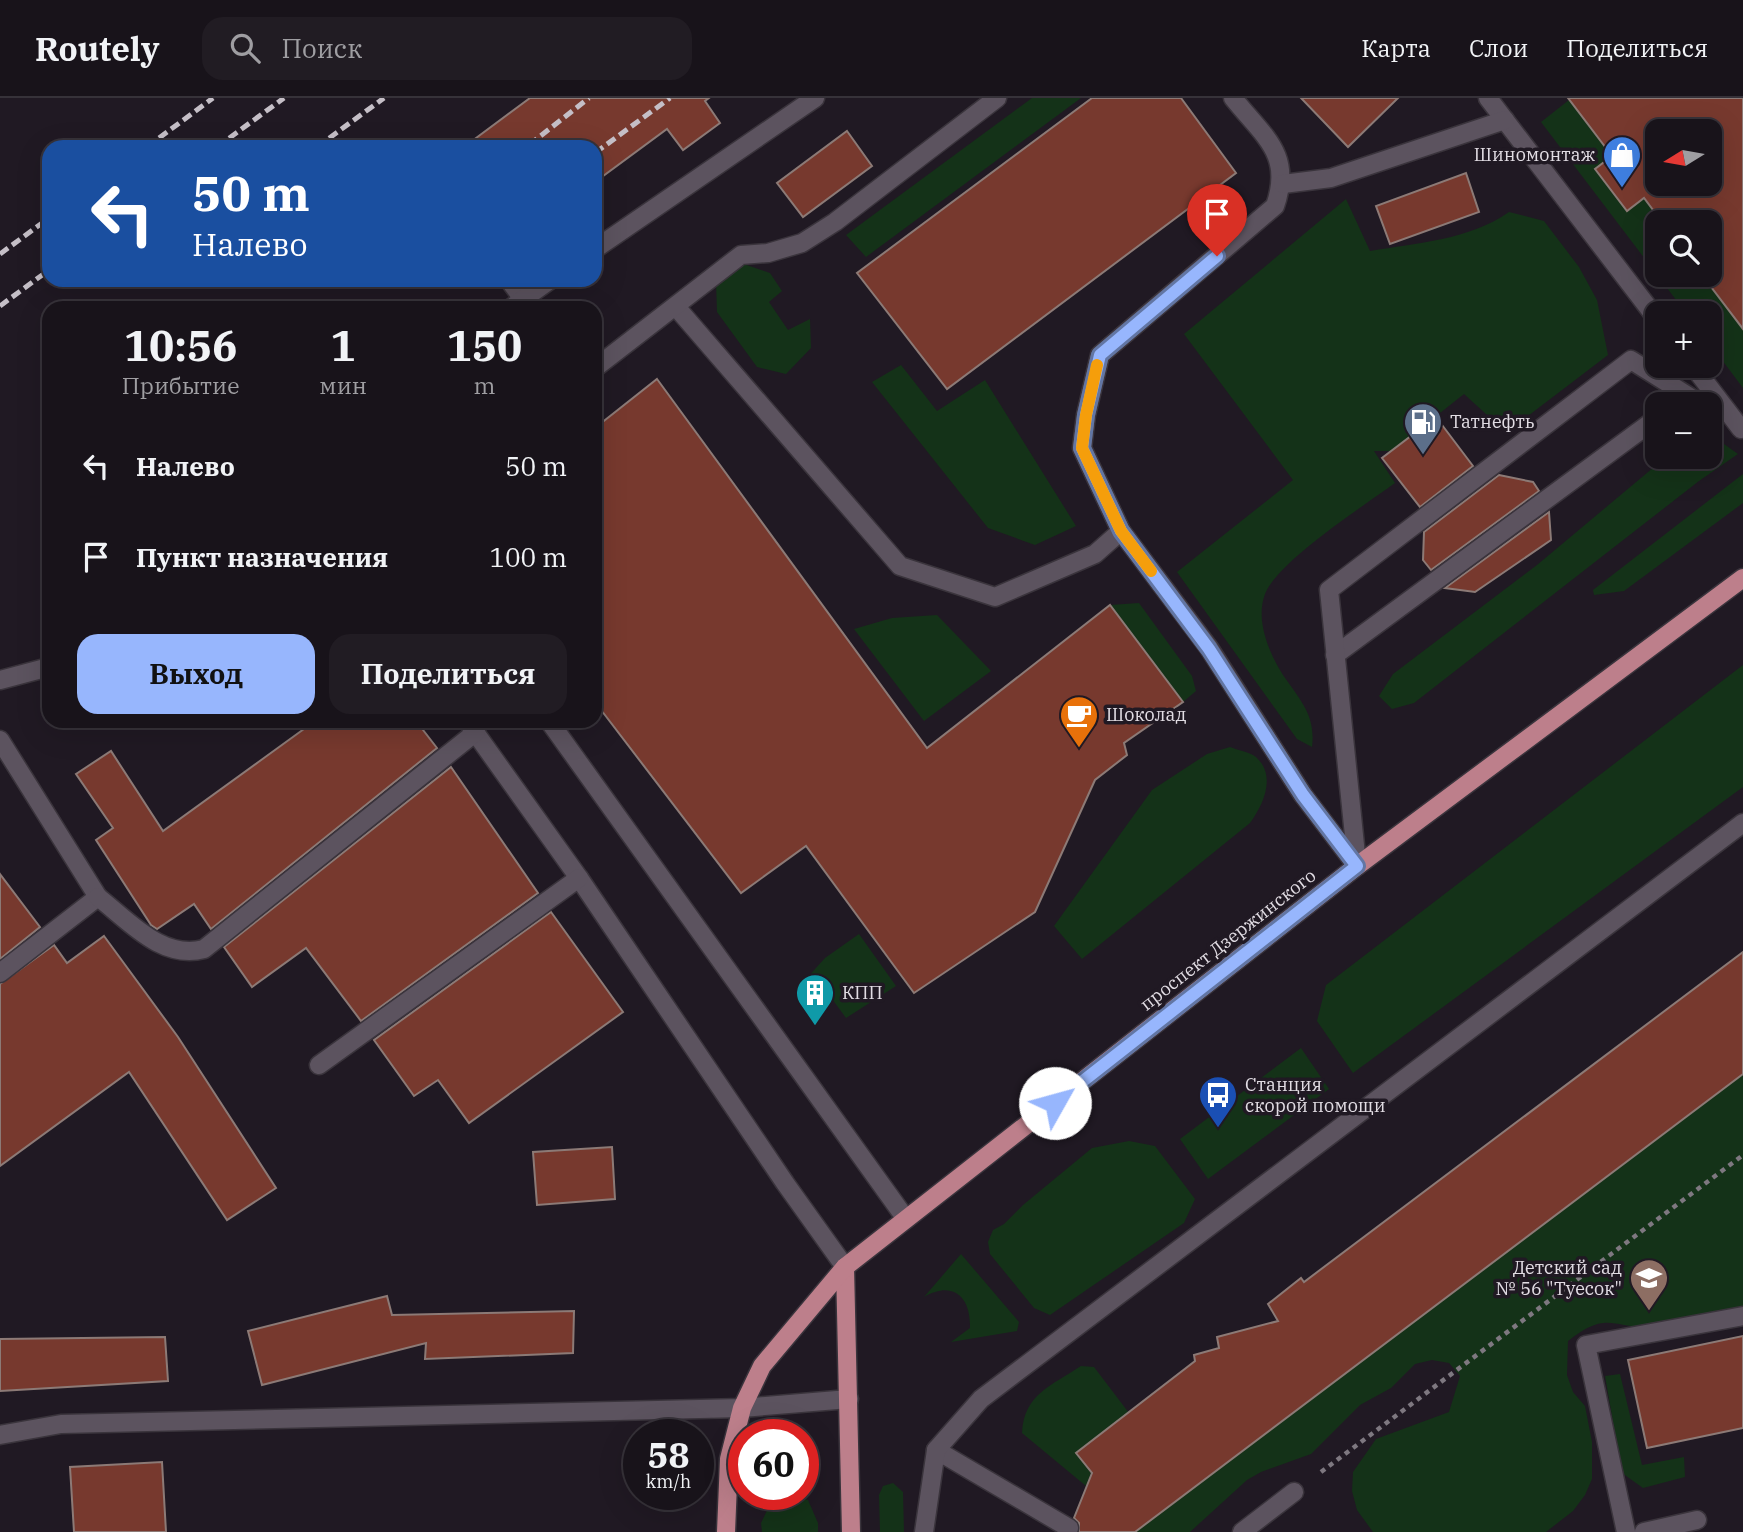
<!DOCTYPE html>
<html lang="ru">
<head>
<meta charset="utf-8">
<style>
	body { margin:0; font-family:"IBM Plex Serif",serif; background:#211c23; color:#f1f3f6; height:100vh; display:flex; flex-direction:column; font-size:26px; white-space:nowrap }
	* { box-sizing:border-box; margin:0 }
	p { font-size:23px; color:#9f9ea2 }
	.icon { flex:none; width:38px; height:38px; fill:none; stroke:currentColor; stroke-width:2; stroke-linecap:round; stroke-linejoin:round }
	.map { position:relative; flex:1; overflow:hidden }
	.sheet { position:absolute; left:42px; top:203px; width:560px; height:427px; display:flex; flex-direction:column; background:#18131a; border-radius:21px; box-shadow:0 7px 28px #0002,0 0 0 2px #363239 }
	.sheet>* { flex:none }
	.top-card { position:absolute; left:42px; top:42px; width:560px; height:147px; border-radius:21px; box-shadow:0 7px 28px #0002,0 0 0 2px #363239; background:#1a4fa0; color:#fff; overflow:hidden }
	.needle { width:46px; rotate:259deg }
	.controls { position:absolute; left:1645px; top:21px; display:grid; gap:14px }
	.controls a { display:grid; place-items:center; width:77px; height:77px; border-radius:14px; background:#18131a; box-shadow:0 7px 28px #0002,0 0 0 2px #363239; font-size:35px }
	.speed { position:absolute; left:623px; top:1321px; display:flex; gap:14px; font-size:35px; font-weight:700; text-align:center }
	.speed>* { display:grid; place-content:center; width:91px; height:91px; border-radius:50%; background:#18131a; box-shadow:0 7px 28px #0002,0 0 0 2px #363239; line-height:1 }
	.speed small { font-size:18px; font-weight:400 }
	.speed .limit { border:10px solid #d22; background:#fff; color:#111 }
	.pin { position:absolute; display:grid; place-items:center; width:60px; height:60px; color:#fff; margin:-72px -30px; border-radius:50% 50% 50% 0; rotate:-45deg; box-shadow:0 0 7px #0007 }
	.pin .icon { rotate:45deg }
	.me { position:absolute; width:77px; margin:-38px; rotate:52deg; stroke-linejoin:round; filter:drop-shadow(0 0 5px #0008) }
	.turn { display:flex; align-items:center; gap:24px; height:147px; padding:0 35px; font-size:32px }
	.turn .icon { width:91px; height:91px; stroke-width:2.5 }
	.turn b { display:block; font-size:49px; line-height:60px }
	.eta { display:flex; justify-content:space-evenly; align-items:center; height:119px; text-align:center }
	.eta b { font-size:42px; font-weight:800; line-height:49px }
	.button { display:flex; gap:14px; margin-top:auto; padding:14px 35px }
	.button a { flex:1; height:80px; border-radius:21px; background:#97b6fd; color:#111; font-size:28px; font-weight:800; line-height:80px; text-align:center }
	.button a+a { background:#211c23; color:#f1f3f6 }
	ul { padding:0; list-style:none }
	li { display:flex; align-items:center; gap:21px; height:91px; padding:0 35px }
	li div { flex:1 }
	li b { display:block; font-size:26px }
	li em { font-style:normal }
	header { display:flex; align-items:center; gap:42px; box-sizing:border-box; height:98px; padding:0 35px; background:#18131a; border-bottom:2px solid #363239 }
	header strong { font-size:33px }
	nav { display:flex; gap:38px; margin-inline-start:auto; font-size:24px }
	.search { width:490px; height:63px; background:#211c23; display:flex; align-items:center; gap:18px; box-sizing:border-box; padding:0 24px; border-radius:21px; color:#9f9ea2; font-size:26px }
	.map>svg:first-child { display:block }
	.green { fill:#143218 }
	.building { fill:#77392e; stroke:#8c7a76; stroke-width:2; fill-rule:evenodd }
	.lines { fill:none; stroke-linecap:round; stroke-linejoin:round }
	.lane-casing { stroke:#3a343c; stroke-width:21 }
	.primary-casing { stroke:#3a343c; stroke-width:21 }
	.path { stroke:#7e7880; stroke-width:4.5; stroke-dasharray:5 5; stroke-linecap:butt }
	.lane { stroke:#5c535f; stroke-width:18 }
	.primary { stroke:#bd7f8b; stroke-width:18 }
	.rail { stroke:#c5bfc7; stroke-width:5; stroke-dasharray:10 5; stroke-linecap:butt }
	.route-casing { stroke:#6276a4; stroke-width:18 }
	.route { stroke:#97b6fd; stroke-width:12 }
	.slow { stroke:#f59e0b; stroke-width:12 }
	.labels { text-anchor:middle; stroke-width:7; stroke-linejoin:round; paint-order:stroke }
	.poi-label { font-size:18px; fill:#e2dde4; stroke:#201923; text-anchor:start }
	.street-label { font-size:18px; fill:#e2dde4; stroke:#201923 }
</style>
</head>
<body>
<header>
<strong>Routely</strong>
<div class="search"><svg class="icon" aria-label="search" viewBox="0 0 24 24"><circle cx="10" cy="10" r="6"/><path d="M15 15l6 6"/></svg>Поиск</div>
<nav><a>Карта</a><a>Слои</a><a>Поделиться</a></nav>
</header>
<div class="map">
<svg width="1743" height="1434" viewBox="0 0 1743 1434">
	<rect width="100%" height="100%" fill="#201923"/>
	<!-- green -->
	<g class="green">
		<polygon points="1032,0 1081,0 866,159 846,137"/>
		<polygon points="1569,2 1612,58 1595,72 1627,113 1644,100 1662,124 1657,124 1657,177 1702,177 1743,231 1743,290 1710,246 1710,215 1686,215 1541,24"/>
		<path d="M1346 101 1370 153C1417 145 1469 142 1509 114L1544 123 1579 169 1597 202 1608 257 1516 327H1498L1464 296 1392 353H1374L1395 385C1365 407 1277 464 1265 496 1255 522 1269 555 1283 577 1300 602 1316 617 1312 649L1297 641 1177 474 1293 382 1184 236Z"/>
		<polygon points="741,165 770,175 782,193 769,204 788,232 810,221 811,250 786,276 757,269 717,214 716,184"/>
		<polygon points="901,267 937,313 985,282 1076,428 1035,447 988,430 872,284"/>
		<polygon points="1724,346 1738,356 1699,383 1414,605 1392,611 1379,598 1393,576 1537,467 1666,359 1710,359 1710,348"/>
		<polygon points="1743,376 1743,405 1624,493 1594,497 1593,492"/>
		<polygon points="1139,505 1192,578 1196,593 1183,604 1110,507"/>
		<polygon points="937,517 991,573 924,623 854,531 892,520"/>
		<polygon points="1743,567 1743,689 1353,975 1317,923 1326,887"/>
		<path d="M1230 649C1237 652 1250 654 1256 659 1277 678 1263 707 1250 725L1082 861 1054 828 1152 692 1207 656Z"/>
		<polygon points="859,836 896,888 846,920 827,894 810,905 806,881 825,860"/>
		<polygon points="1301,950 1329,991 1208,1081 1180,1041"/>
		<path d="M1743 976V1214C1713 1219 1681 1228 1651 1229 1610 1230 1608 1212 1568 1243L1567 1277 1573 1294 1585 1308 1592 1344V1381L1585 1397 1573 1413 1546 1434H1373L1357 1412 1352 1393 1353 1374 1376 1341 1449 1314 1460 1278 1449 1265 1432 1262 1415 1266 1391 1290 1360 1307 1311 1356 1261 1374 1247 1382 1190 1434H1135Z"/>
		<polygon points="1129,1043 1155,1048 1195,1101 1184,1125 1050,1217 1034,1210 990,1156 988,1144 993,1132 1004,1126 1023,1107 1092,1050"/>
		<path d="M961 1156 1019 1224 1017 1233 951 1244 970 1230C971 1199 953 1182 924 1199Z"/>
		<path d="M1081 1268 1094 1269 1129 1315 1077 1355 1091 1375 1086 1388 1022 1335C1024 1296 1051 1288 1081 1268Z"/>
		<polygon points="1620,1276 1642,1367 1684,1359 1685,1379 1643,1390 1622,1375 1605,1278"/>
		<polygon points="893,1385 903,1394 904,1434 880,1434 879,1397 883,1388"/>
		<polygon points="789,1396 808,1402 818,1425 818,1434 762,1434 761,1425 771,1404"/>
	</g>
	<!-- building -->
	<g class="building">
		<polygon points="530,0 709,0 705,3 720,25 683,52 667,31 595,84 595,49 464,49"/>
		<polygon points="1092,0 1181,0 1236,75 947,291 857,175"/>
		<polygon points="1301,0 1398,0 1348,49"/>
		<path d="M1568 0H1743V231L1702 177H1710V124H1662L1644 100 1627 113 1595 71 1612 58ZM1657 33H1710V86H1657Z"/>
		<polygon points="847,33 872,68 803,119 777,85"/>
		<polygon points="1466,75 1479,114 1390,146 1376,108"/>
		<polygon points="657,281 927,650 1110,507 1183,604 1124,645 1127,657 1095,682 1035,814 914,895 806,748 741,795 595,604 595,330"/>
		<polygon points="1436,319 1473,368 1420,409 1382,360"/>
		<polygon points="1499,377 1533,384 1539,393 1431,472 1423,462 1424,434"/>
		<polygon points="1549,414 1551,442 1475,494 1445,490"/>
		<polygon points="315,623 416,623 437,650 211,831 194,806 157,831 151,827 96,742 113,730 76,676 111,653 163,733"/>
		<polygon points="451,669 538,795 361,923 306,850 252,889 224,849"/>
		<polygon points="0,776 40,829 0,861"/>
		<polygon points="551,814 623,914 469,1025 438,982 414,998 374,942"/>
		<polygon points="104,838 178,939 276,1090 227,1122 129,974 0,1068 0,886 54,847 67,865"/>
		<polygon points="1743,854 1743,976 1135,1434 1079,1434 1079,1425 1074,1420 1092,1375 1076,1355 1195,1263 1194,1257 1219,1250 1217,1239 1278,1223 1268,1206 1301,1180 1304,1184"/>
		<polygon points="612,1049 615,1101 537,1107 533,1054"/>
		<polygon points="387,1198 392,1217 574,1213 573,1255 425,1261 426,1245 262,1287 248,1233"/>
		<polygon points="1743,1238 1743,1330 1647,1350 1628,1262"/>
		<polygon points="165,1239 168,1283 0,1293 0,1241"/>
		<polygon points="162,1364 166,1434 74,1434 70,1369"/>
	</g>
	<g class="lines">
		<defs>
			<g id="lane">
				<path d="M1233 0C1264 39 1293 56 1275 108L1100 257 1086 317 1082 350 1121 433 1209 550 1303 697 1357 768"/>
				<polyline points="1488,0 1657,221"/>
				<polyline points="1283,86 1331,80 1505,22"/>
				<polyline points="595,151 815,0"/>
				<polyline points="509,182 523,201"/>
				<polyline points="511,210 550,182"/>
				<polyline points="677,210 900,468 995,499 1095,456 1121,433"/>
				<polyline points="1693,268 1741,331"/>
				<polyline points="595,270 741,157 768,155 802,145 835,124 997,0"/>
				<polyline points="1335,557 1657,320"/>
				<polyline points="0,582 49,569"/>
				<polyline points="467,623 579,780 785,1085 845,1169"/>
				<polyline points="549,623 906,1121"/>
				<polyline points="0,642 98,799 0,875"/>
				<polyline points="1357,767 1329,492 1631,262 1701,306"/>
				<path d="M98 799C130 824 162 862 204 851L476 634"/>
				<polyline points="319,967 579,780"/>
				<polyline points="0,1337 61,1326 742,1310 849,1301"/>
				<polyline points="936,1352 1069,1430"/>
				<polyline points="924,1434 936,1352 981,1301 1743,725"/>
				<polyline points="1242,1434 1294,1394"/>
				<polyline points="1626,1434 1586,1247 1743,1218"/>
				<polyline points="1644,1434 1697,1422"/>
			</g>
			<g id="primary">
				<polyline points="845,1169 851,1434"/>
				<polyline points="726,1434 729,1361 742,1310 762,1268 845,1169 1357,768 1743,480"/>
			</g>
		</defs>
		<!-- lane casing -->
		<use href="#lane" class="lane-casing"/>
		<!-- primary casing -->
		<use href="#primary" class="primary-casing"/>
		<!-- path -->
		<polyline class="path" points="1321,1374 1743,1057"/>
		<!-- lane -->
		<use href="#lane" class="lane"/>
		<!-- primary -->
		<use href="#primary" class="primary"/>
		<!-- rail -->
		<g class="rail">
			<polyline points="529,47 589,0"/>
			<polyline points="147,49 213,0"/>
			<polyline points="217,49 284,0"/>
			<polyline points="317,49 384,0"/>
			<polyline points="595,55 670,0"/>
			<polyline points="0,156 49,120"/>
			<polyline points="0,208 49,172"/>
		</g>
	</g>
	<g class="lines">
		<defs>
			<polyline id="route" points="1055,1005 1357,768 1303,697 1209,551 1121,433 1082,350 1086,317 1100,257 1217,158"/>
		</defs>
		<!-- route casing -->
		<use href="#route" class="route-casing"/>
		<!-- route -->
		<use href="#route" class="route"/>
		<!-- slow -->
		<polyline class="slow" points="1097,267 1086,317 1082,350 1121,433 1151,473"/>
	</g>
	<!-- icons -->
	<defs>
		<symbol id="shop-pin" viewBox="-11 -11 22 30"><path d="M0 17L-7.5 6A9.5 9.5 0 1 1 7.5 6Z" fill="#3f7fe0" stroke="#201923"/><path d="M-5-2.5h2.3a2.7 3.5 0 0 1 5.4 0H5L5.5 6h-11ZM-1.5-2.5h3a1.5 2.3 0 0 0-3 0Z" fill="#fff"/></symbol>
		<symbol id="fuel-pin" viewBox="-11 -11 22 30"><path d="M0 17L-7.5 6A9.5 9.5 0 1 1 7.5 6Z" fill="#5c6f8a" stroke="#201923"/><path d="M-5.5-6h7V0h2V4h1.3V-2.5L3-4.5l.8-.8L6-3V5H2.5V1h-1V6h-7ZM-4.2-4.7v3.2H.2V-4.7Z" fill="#fff"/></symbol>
		<symbol id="cafe-pin" viewBox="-11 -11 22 30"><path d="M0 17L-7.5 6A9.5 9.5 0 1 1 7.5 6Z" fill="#e8710a" stroke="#201923"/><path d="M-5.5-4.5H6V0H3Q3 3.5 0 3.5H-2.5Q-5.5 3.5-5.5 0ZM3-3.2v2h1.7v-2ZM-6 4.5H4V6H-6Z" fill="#fff"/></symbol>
		<symbol id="building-pin" viewBox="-11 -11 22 30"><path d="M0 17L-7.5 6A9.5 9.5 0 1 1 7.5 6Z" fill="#0f9aa8" stroke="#201923"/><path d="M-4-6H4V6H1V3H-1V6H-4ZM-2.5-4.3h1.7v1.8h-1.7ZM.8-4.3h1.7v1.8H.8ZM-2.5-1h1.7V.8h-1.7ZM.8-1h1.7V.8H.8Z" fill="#fff"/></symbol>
		<symbol id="bus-pin" viewBox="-11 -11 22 30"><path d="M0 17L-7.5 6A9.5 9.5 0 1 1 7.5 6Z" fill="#1a4fb4" stroke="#201923"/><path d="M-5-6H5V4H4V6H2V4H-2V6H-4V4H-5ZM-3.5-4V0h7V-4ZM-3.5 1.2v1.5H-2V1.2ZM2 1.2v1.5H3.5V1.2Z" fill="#fff"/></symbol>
		<symbol id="school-pin" viewBox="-11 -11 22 30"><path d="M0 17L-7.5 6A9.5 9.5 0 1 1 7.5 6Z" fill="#8d6e63" stroke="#201923"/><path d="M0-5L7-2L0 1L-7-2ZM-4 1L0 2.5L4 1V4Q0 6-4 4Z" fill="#fff"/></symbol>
	</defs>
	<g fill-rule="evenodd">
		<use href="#shop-pin" x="1600" y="35" width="44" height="60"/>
		<use href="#fuel-pin" x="1401" y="302" width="44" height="60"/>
		<use href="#cafe-pin" x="1057" y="595" width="44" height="60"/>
		<use href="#building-pin" x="793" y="873" width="44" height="60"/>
		<use href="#bus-pin" x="1196" y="975" width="44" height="60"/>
		<use href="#school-pin" x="1627" y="1158" width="44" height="60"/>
	</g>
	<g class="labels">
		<!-- poi labels -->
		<g class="poi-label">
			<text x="1595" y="63" text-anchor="end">Шиномонтаж</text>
			<text x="1450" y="330">Татнефть</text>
			<text x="1106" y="623">Шоколад</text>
			<text x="842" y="901">КПП</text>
			<text x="1245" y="993">Станция<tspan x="1245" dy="21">скорой помощи</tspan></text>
			<text x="1622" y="1176" text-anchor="end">Детский сад<tspan x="1622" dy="21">№ 56 "Туесок"</tspan></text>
		</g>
		<!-- street labels -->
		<g class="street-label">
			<text transform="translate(1228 842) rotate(-38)" y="6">проспект Дзержинского</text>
		</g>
	</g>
</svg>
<div class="controls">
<a><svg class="needle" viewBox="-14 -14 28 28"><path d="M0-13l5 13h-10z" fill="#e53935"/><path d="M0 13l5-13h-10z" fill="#9f9ea2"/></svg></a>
<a><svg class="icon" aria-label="search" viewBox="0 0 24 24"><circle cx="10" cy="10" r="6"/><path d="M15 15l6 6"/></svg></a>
<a>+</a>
<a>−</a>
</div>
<div class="speed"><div>58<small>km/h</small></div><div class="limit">60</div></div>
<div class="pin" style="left:1217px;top:158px;background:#d93025"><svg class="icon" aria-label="arrive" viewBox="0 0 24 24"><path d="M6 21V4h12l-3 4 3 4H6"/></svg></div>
<svg class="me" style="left:1055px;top:1005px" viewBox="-20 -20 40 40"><circle r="19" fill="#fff"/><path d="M0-13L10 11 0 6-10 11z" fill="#97b6fd"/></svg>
<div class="top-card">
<div class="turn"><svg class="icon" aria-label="left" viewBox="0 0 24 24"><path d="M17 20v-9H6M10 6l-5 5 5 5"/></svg><div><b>50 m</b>Налево</div></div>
</div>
<section class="sheet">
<div class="eta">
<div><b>10:56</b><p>Прибытие</p></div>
<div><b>1</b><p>мин</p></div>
<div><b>150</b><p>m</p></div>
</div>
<ul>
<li><svg class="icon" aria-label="left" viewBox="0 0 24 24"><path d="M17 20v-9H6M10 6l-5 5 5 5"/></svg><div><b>Налево</b></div><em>50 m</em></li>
<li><svg class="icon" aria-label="arrive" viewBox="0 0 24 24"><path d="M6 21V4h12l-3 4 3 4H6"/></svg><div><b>Пункт назначения</b></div><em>100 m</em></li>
</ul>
<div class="button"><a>Выход</a><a>Поделиться</a></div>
</section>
</div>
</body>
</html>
